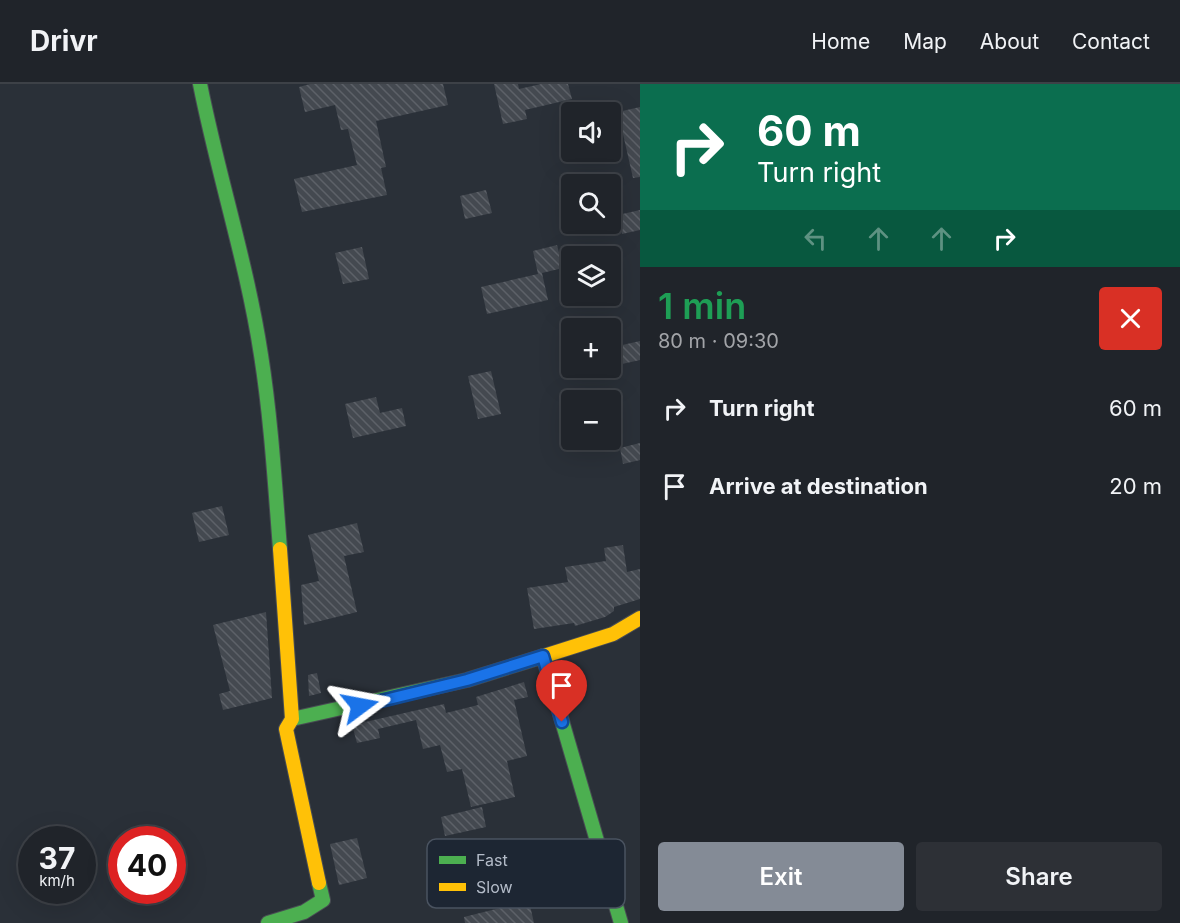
<!DOCTYPE html>
<html lang="en">
<head>
<meta charset="utf-8">
<style>
	body { margin:0; font-family:Inter,sans-serif; background:#2d3036; color:#f1f3f6; height:100vh; display:flex; flex-direction:column; font-size:22px; white-space:nowrap }
	* { box-sizing:border-box; margin:0 }
	p { font-size:20px; color:#a2a4a8 }
	.icon { flex:none; width:33px; height:33px; fill:none; stroke:currentColor; stroke-width:2; stroke-linecap:round; stroke-linejoin:round }
	.map { position:relative; flex:1; overflow:hidden }
	.details { display:flex; flex-direction:column; background:#20242a; width:540px }
	.details>* { flex:none }
	.top-card { background:#0b6e4f; color:#fff; overflow:hidden }
	.fabs { position:absolute; left:561px; top:18px; display:grid; gap:12px }
	.fabs a { display:grid; place-items:center; width:60px; height:60px; border-radius:6px; background:#20242a; box-shadow:0 6px 24px #0002,0 0 0 2px #3d4147; font-size:30px }
	.speed { position:absolute; left:18px; top:742px; display:flex; gap:12px; font-size:30px; font-weight:700; text-align:center }
	.speed>* { display:grid; place-content:center; width:78px; height:78px; border-radius:50%; background:#20242a; box-shadow:0 6px 24px #0002,0 0 0 2px #3d4147; line-height:1 }
	.speed small { font-size:15px; font-weight:400 }
	.speed .limit { border:9px solid #d22; background:#fff; color:#111 }
	.pin { position:absolute; display:grid; place-items:center; width:51px; height:51px; color:#fff; margin:-62px -26px; border-radius:50% 50% 50% 0; rotate:-45deg; box-shadow:0 0 6px #0007 }
	.pin .icon { rotate:45deg }
	.me { position:absolute; width:66px; margin:-33px; rotate:77deg; stroke-linejoin:round; filter:drop-shadow(0 0 4px #0008) }
	.turn { display:flex; align-items:center; gap:21px; height:126px; padding:0 18px; font-size:27px }
	.turn .icon { width:78px; height:78px; stroke-width:2.5 }
	.turn b { display:block; font-size:42px; line-height:51px }
	.lanes { display:flex; align-items:center; height:57px; padding:0 18px; background:#0003; justify-content:center; gap:30px; direction:ltr }
	.lanes .off { opacity:.35 }
	.round { display:grid; place-items:center; flex:none; width:63px; height:63px; border-radius:6px; background:#2d3036 }
	.overview { display:flex; align-items:center; justify-content:space-between; height:102px; padding:0 18px }
	h1 { font-size:36px; font-weight:600; line-height:45px; color:#1e9e55 }
	.button { display:flex; gap:12px; margin-top:auto; padding:12px 18px }
	.button a { flex:1; height:69px; border-radius:6px; background:#848b96; color:#fff; font-size:24px; font-weight:600; line-height:69px; text-align:center }
	.button a+a { background:#2d3036; color:#f1f3f6 }
	ul { padding:0; list-style:none }
	li { display:flex; align-items:center; gap:18px; height:78px; padding:0 18px }
	li div { flex:1 }
	li b { display:block; font-size:22px }
	li em { font-style:normal }
	header { display:flex; align-items:center; gap:36px; box-sizing:border-box; height:84px; padding:0 30px; background:#20242a; border-bottom:2px solid #3d4147 }
	header strong { font-size:28px }
	nav { display:flex; gap:33px; margin-inline-start:auto; font-size:21px }
	main { display:flex; flex:1; min-height:0 }
	.map>svg:first-child { display:block }
	.building { fill:url(#building-back-hatch) }
	.lines { fill:none; stroke-linecap:round; stroke-linejoin:round }
	.fast-casing { stroke:#484c53; stroke-width:16 }
	.slow-casing { stroke:#484c53; stroke-width:16 }
	.fast { stroke:#4caf50; stroke-width:14 }
	.slow { stroke:#ffc107; stroke-width:14 }
	.route-casing { stroke:#114b97; stroke-width:15 }
	.route { stroke:#1a73e8; stroke-width:10 }
	.key { fill:#1d2633; stroke:#4a5360; stroke-width:1.5 }
	.key-label { font-size:16px; fill:#b4bcc9 }
</style>
</head>
<body>
<header>
<strong>Drivr</strong>
<nav><a>Home</a><a>Map</a><a>About</a><a>Contact</a></nav>
</header>
<main>
<div class="map">
<svg width="640" height="839" viewBox="0 0 640 839">
	<defs>
		<pattern id="building-back-hatch" width="6" height="6" patternUnits="userSpaceOnUse" patternTransform="scale(1.5)"><rect width="6" height="6" fill="#444950"/><path d="M-1 5l2 2M0 0l6 6M5-1l2 2" fill="none" stroke="#5d6168"/></pattern>
	</defs>
	<rect width="100%" height="100%" fill="#2a3038"/>
	<!-- building -->
	<g class="building">
		<polygon points="310,0 443,0 448,21 376,37 386,83 381,84 387,111 302,128 294,95 357,81 348,45 341,46 335,21 305,28 299,3"/>
		<polygon points="494,0 518,0 519,5 541,0 568,0 572,15 525,26 527,35 503,40"/>
		<polygon points="640,23 640,93 633,94 618,28"/>
		<polygon points="486,106 492,129 465,135 460,112"/>
		<polygon points="640,126 640,146 622,150 618,131"/>
		<polygon points="557,161 563,184 542,189 548,216 487,230 481,203 538,190 533,167"/>
		<polygon points="362,163 369,195 343,200 335,169"/>
		<polygon points="640,257 640,276 622,280 618,262"/>
		<polygon points="491,287 501,330 478,335 468,292"/>
		<polygon points="376,313 380,329 402,324 406,342 353,354 345,320"/>
		<polygon points="640,359 640,376 623,380 620,364"/>
		<polygon points="222,422 229,451 199,458 192,429"/>
		<polygon points="357,439 364,468 344,472 357,528 304,541 301,501 319,497 308,451"/>
		<polygon points="623,461 627,488 640,485 640,515 614,523 614,527 605,533 575,542 574,539 534,545 527,504 568,498 565,483 606,477 604,464"/>
		<polygon points="266,528 272,614 223,626 219,610 230,607 213,541"/>
		<polygon points="317,589 321,609 309,612 308,591"/>
		<polygon points="524,598 528,613 514,616 527,672 507,677 515,713 471,723 462,685 447,688 440,661 423,665 416,636 378,645 380,654 357,659 352,641 444,620 446,629 478,621 476,613"/>
		<polygon points="482,723 486,743 445,752 441,733"/>
		<polygon points="357,754 367,794 339,801 330,760"/>
		<polygon points="527,808 534,839 465,839 464,833 500,824 498,815"/>
	</g>
	<g class="lines">
		<defs>
			<g id="fast">
				<path d="M200 0C218 91 247 179 261 271 271 334 275 401 280 465"/>
				<polyline points="543,572 621,839"/>
				<polyline points="292,635 467,596 544,572"/>
				<polyline points="268,839 304,828 323,816 319,799"/>
			</g>
			<g id="slow">
				<polyline points="280,465 292,635 286,645 319,799"/>
				<polyline points="544,572 613,550 640,534"/>
			</g>
		</defs>
		<!-- fast casing -->
		<use href="#fast" class="fast-casing"/>
		<!-- slow casing -->
		<use href="#slow" class="slow-casing"/>
		<!-- fast -->
		<use href="#fast" class="fast"/>
		<!-- slow -->
		<use href="#slow" class="slow"/>
	</g>
	<g class="lines">
		<defs>
			<polyline id="route" points="360,622 467,596 543,572 562,638"/>
		</defs>
		<!-- route casing -->
		<use href="#route" class="route-casing"/>
		<!-- route -->
		<use href="#route" class="route"/>
	</g>
	<!-- legend -->
	<rect x="427" y="755" width="198" height="69" rx="9" class="key"/>
	<rect x="439" y="772" width="27" height="8" fill="#4caf50"/>
	<rect x="439" y="799" width="27" height="8" fill="#ffc107"/>
	<g class="key-label">
		<text x="476" y="782">Fast</text>
		<text x="476" y="809">Slow</text>
	</g>
</svg>
<div class="fabs">
<a><svg class="icon" aria-label="sound" viewBox="0 0 24 24"><path d="M4 9h4l5-4v14l-5-4H4zM17 9q2 3 0 6"/></svg></a>
<a><svg class="icon" aria-label="search" viewBox="0 0 24 24"><circle cx="10" cy="10" r="6"/><path d="M15 15l6 6"/></svg></a>
<a><svg class="icon" aria-label="layers" viewBox="0 0 24 24"><path d="M12 4l9 5-9 5-9-5zM3 14l9 5 9-5"/></svg></a>
<a>+</a>
<a>−</a>
</div>
<div class="speed"><div>37<small>km/h</small></div><div class="limit">40</div></div>
<div class="pin" style="left:562px;top:638px;background:#d93025"><svg class="icon" aria-label="arrive" viewBox="0 0 24 24"><path d="M6 21V4h12l-3 4 3 4H6"/></svg></div>
<svg class="me" style="left:360px;top:622px" viewBox="-20 -20 40 40"><path d="M0-17L14 15 0 8-14 15z" fill="#1a73e8" stroke="#fff" stroke-width="4"/></svg>
</div>
<section class="details">
<div class="top-card">
<div class="turn"><svg class="icon" aria-label="right" viewBox="0 0 24 24"><path d="M7 20v-9h11M14 6l5 5-5 5"/></svg><div><b>60 m</b>Turn right</div></div>
<div class="lanes"><svg class="icon off" aria-label="left" viewBox="0 0 24 24"><path d="M17 20v-9H6M10 6l-5 5 5 5"/></svg><svg class="icon off" aria-label="ahead" viewBox="0 0 24 24"><path d="M12 20V5M6 11l6-6 6 6"/></svg><svg class="icon off" aria-label="ahead" viewBox="0 0 24 24"><path d="M12 20V5M6 11l6-6 6 6"/></svg><svg class="icon" aria-label="right" viewBox="0 0 24 24"><path d="M7 20v-9h11M14 6l5 5-5 5"/></svg></div>
</div>
<div class="overview"><div><h1>1 min</h1><p>80 m · 09:30</p></div><a class="round" style="background:#d93025;color:#fff"><svg class="icon" aria-label="close" viewBox="0 0 24 24"><path d="M6 6l12 12M18 6L6 18"/></svg></a></div>
<ul>
<li><svg class="icon" aria-label="right" viewBox="0 0 24 24"><path d="M7 20v-9h11M14 6l5 5-5 5"/></svg><div><b>Turn right</b></div><em>60 m</em></li>
<li><svg class="icon" aria-label="arrive" viewBox="0 0 24 24"><path d="M6 21V4h12l-3 4 3 4H6"/></svg><div><b>Arrive at destination</b></div><em>20 m</em></li>
</ul>
<div class="button"><a>Exit</a><a>Share</a></div>
</section>
</main>
</body>
</html>
